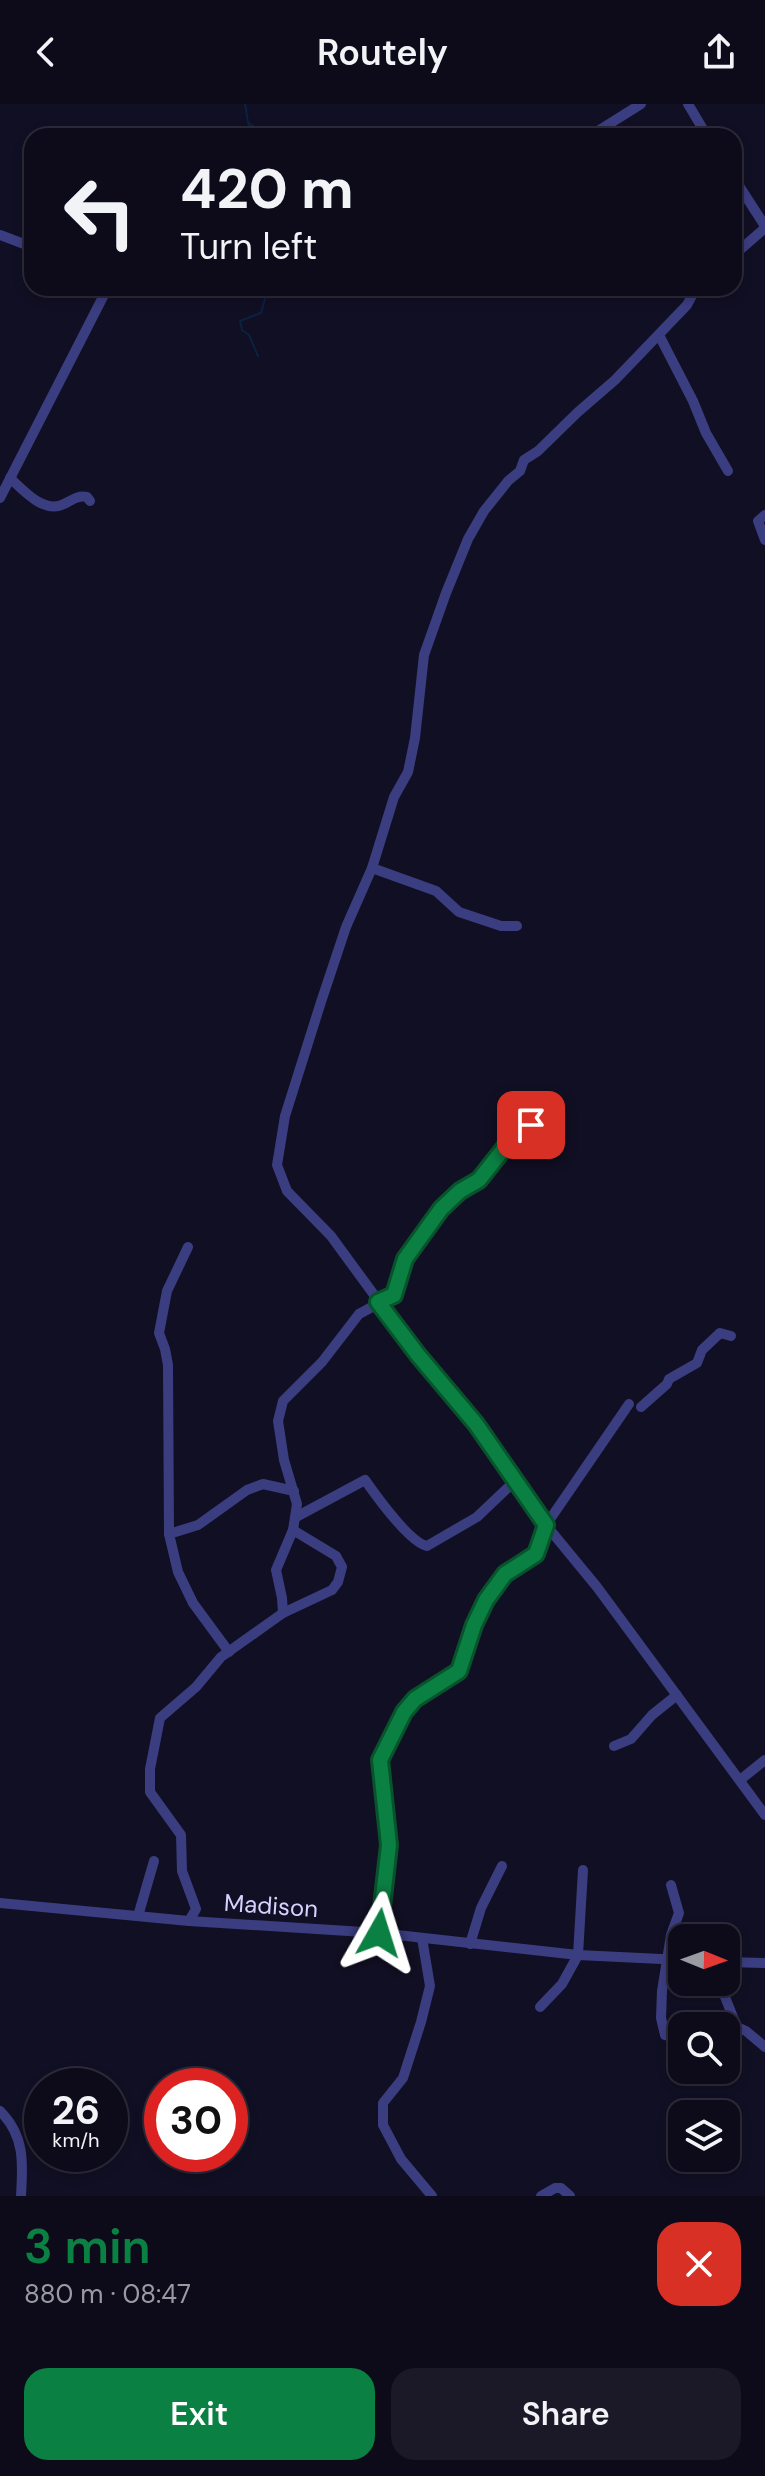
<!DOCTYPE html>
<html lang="en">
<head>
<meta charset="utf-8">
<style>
	body { margin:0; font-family:"DM Sans",sans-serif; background:#1b1927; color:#f1f3f6; height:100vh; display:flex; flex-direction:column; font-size:30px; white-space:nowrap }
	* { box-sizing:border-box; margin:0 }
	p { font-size:26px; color:#9a9ba2 }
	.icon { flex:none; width:44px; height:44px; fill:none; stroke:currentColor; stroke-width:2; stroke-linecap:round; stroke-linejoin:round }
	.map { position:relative; height:2092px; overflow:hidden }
	.details { display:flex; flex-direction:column; background:#0d0b1a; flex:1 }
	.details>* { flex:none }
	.guide { position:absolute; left:24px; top:24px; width:718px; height:168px; border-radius:24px; box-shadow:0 4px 12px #0003,0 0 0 2px #2d2b39; background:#0d0b1a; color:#f1f3f6; overflow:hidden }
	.needle { width:52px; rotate:91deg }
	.fabs { position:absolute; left:668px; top:1820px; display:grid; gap:16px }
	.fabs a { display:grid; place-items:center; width:72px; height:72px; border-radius:16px; background:#0d0b1a; box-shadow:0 4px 12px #0003,0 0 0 2px #2d2b39; font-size:40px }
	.speed { position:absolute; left:24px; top:1964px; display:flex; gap:16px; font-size:40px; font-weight:700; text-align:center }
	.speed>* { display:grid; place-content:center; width:104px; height:104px; border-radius:50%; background:#0d0b1a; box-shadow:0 4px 12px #0003,0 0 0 2px #2d2b39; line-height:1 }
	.speed small { font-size:20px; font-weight:400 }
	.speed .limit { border:12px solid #d22; background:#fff; color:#111 }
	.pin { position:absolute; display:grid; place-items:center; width:68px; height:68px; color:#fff; margin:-34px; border-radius:16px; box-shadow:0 4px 12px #0006 }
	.me { position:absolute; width:88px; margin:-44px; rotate:6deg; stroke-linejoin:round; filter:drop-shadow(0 0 6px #0008) }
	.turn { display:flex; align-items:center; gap:28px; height:168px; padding:0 24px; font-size:36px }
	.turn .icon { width:104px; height:104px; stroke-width:2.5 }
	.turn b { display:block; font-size:56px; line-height:68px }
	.round { display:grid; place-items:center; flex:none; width:84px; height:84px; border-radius:24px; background:#1b1927 }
	.summary { display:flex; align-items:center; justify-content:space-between; height:136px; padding:0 24px }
	h1 { font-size:48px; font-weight:600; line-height:60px; color:#0b8043 }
	.primary-button { display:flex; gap:16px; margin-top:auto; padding:16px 24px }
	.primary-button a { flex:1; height:92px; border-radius:24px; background:#0b8043; color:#fff; font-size:32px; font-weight:600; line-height:92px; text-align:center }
	.primary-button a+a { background:#1b1927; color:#f1f3f6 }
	header { display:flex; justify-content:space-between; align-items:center; height:104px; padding:0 24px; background:#0d0b1a; font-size:36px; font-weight:600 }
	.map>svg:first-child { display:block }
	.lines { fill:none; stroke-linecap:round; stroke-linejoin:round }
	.stream { stroke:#0b2140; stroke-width:2 }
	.minor { stroke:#3b3d81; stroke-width:10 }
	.route-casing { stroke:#07532c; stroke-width:20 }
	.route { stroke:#0b8043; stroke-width:14 }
	.labels { text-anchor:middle; stroke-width:8; stroke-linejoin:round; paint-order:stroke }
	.street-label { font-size:24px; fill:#d4d2fe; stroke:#110f23 }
</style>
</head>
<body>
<header><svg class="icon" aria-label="back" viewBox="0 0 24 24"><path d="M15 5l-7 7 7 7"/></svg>Routely<svg class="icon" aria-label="share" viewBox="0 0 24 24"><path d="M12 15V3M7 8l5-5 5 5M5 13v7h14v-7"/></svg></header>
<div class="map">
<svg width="765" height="2092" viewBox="0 0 765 2092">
	<rect width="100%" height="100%" fill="#110f23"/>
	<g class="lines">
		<!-- stream -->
		<g class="stream">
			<polyline points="245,0 248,18 266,32"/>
			<polyline points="248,19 254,32"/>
			<polyline points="258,252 249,231 242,226 240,217 261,209 268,184"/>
		</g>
		<!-- minor -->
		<g class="minor">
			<polyline points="688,0 707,32"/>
			<polyline points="590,32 641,0"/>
			<polyline points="734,74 765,122"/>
			<polyline points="0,131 32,143"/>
			<polyline points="734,151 765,124"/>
			<polyline points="696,184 687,201 615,276 578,308 538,347 524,356 520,367 508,377 484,407 468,435 446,489 424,551 415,634 408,668 394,693 372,764 346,823 321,898 285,1012 277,1061 287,1087 331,1132 418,1251 477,1321 546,1421 597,1483 765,1711"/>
			<polyline points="659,231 693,297 706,329 728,367"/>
			<path d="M10 374C24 387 44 410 64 400 72 396 78 391 87 393L90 397"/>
			<polyline points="0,394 107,185"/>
			<polyline points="765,411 758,417 765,436"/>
			<polyline points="372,764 436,787 459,808 501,822 517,822"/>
			<polyline points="188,1143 167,1187 159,1229 165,1245 168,1261 169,1430 198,1421 247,1386 263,1380 294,1387"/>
			<polyline points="641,1303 667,1280 669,1275 697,1259 702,1246 720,1229 731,1232"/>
			<path d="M296 1413 365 1376C377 1393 409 1438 427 1442L477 1413 516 1376"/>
			<polyline points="169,1430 178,1468 193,1499 229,1548"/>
			<polyline points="283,1509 332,1486 338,1478 342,1463 336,1452 293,1426"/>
			<polyline points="614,1642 631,1635 652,1611 677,1591"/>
			<polyline points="740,1676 765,1656"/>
			<polyline points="671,1781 679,1809 671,1831 662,1887 661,1914 665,1931 682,1936"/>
			<polyline points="0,1799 189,1817 379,1829 578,1851 682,1856"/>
			<polyline points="138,1812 154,1757"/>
			<polyline points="189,1817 196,1805 182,1767 181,1731 150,1688 150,1665 160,1614 196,1583 221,1553 283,1509 282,1494 276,1466 293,1426 297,1400 284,1356 278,1317 283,1297 322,1258 359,1210 394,1191 405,1155 441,1105 460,1087 479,1076 505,1043 531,1021"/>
			<polyline points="379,1829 389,1741 382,1688 380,1656 387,1641 404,1608 415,1595 459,1567 474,1521 486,1496 505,1470 536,1450 546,1421 629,1300"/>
			<polyline points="422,1834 430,1882 421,1918 403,1974 383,1999 383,2021 401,2055 432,2092"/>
			<polyline points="470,1840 481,1804 502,1762"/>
			<polyline points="726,1858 765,1859"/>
			<polyline points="719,1878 737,1923 746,1927 765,1943"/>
			<polyline points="540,1903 562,1880 578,1851 583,1766"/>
			<path d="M0 2007C25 2032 23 2059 21 2092"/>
			<polyline points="541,2092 555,2084 561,2084 570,2092"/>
		</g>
	</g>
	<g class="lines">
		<defs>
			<polyline id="route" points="379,1829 389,1741 380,1656 404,1608 415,1595 459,1567 474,1521 486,1496 505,1470 536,1450 546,1421 476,1320 418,1251 378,1198 394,1191 405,1155 441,1105 460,1087 479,1076 505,1043 531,1021"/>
		</defs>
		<!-- route casing -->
		<use href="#route" class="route-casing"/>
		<!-- route -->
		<use href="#route" class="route"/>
	</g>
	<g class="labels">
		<!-- street labels -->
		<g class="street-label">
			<text transform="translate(271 1802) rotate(4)" y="8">Madison</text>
		</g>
	</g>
</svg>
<div class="fabs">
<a><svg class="needle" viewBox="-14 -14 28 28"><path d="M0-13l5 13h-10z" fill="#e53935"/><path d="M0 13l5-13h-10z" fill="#9a9ba2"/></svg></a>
<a><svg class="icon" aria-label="search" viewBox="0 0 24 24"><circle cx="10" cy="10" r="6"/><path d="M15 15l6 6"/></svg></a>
<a><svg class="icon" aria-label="layers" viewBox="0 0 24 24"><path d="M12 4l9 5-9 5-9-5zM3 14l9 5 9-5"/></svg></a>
</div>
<div class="speed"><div>26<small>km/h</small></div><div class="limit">30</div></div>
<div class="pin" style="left:531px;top:1021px;background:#d93025"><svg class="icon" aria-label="arrive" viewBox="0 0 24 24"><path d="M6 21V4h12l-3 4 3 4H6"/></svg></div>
<svg class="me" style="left:379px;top:1829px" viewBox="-20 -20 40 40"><path d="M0-17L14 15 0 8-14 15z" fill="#0b8043" stroke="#fff" stroke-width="4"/></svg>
<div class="guide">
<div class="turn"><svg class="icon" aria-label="left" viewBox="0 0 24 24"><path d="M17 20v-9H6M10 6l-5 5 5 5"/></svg><div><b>420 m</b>Turn left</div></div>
</div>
</div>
<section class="details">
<div class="summary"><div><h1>3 min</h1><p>880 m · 08:47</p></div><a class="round" style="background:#d93025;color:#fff"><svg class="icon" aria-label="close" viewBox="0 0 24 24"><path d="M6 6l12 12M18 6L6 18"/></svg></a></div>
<div class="primary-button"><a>Exit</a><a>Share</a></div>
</section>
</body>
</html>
